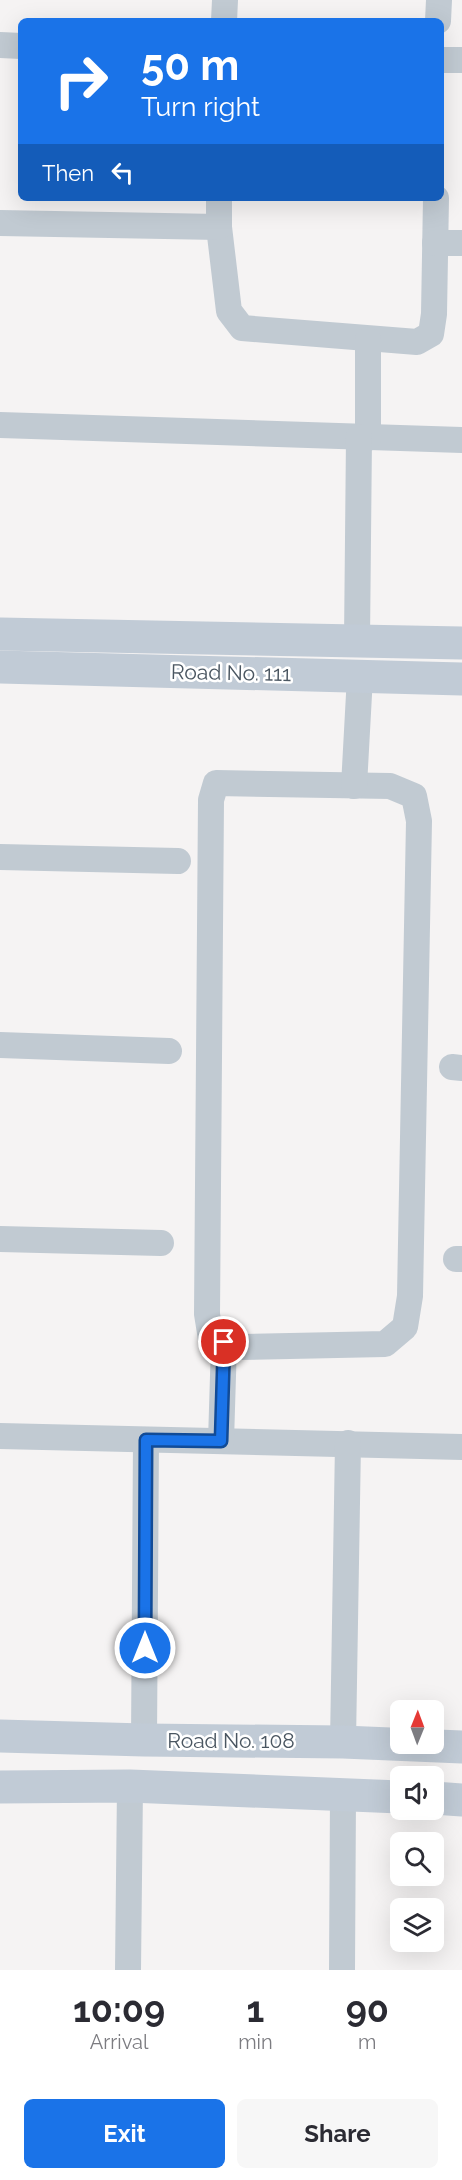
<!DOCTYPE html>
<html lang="en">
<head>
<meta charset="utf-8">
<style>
	body { margin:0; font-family:Raleway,sans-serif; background:#f7f7f7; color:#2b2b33; height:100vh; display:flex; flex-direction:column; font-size:22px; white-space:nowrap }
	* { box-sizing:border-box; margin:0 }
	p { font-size:20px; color:#7c7c81 }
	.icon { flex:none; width:33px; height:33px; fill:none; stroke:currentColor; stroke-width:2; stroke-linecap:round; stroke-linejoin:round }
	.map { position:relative; height:1970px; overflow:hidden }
	.panel { display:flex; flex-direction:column; background:#fff; flex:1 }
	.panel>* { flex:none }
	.hud { position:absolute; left:18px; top:18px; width:426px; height:183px; border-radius:9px; box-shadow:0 6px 24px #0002; background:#1a73e8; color:#fff; overflow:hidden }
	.needle { width:39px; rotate:1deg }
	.controls { position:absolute; left:390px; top:1700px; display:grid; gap:12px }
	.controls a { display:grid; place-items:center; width:54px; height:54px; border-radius:9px; background:#fff; box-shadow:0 6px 24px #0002; font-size:30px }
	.pin { position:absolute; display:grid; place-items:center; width:51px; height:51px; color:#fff; margin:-26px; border:3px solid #fff; border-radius:50%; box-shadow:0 2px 6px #0007 }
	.me { position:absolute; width:66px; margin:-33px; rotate:0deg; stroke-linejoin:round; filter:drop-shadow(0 0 4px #0008) }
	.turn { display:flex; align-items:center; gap:21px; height:126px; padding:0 24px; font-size:27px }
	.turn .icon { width:78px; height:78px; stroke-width:2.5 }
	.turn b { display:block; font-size:42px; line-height:51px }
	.then { display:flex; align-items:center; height:57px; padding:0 24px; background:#0003; gap:12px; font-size:22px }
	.eta { display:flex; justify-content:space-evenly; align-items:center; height:102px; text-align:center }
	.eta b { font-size:36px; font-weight:700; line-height:42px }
	.action { display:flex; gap:12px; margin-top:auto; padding:12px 24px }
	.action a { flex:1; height:69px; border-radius:9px; background:#1a73e8; color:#fff; font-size:24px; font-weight:700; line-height:69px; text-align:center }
	.action a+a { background:#f7f7f7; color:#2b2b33 }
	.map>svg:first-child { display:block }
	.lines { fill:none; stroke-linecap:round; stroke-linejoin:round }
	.street { stroke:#c1cad2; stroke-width:26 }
	.secondary { stroke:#c1cbd6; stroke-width:33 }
	.route-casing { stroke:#114b97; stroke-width:15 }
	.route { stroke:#1a73e8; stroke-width:10 }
	.labels { text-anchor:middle; stroke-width:5; stroke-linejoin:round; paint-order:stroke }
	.street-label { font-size:21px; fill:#4a5661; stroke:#fff }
</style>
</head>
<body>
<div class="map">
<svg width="462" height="1970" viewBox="0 0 462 1970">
	<rect width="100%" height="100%" fill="#f5f3f3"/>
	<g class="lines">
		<!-- street -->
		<g class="street">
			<polyline points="224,21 225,0"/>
			<polyline points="438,21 439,0"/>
			<polyline points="0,45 21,46"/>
			<polyline points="441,60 462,60"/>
			<polyline points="219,198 219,227 229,311 242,328 417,342 431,334 434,314 436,198"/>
			<polyline points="0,223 219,227"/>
			<polyline points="435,243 462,243"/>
			<polyline points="0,425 462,440"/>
			<polyline points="368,438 368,340"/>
			<polyline points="357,641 359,437"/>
			<polygon points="216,783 390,786 414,796 419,821 410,1296 405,1327 385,1344 240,1347 211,1339 207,1314 211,800"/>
			<polyline points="354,786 360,676"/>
			<polyline points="0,857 178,861"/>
			<polyline points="0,1045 169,1051"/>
			<polyline points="452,1067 462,1068"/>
			<polyline points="0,1239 161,1243"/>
			<polyline points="456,1259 462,1259"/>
			<polyline points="0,1436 462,1447"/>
			<polyline points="221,1441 224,1343"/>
			<polyline points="144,1740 146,1440"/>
			<polyline points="343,1742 348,1443"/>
			<polyline points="128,1970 130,1786"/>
			<polyline points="342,1970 343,1795"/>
		</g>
		<!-- secondary -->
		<g class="secondary">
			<polyline points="0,634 462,643"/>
			<polyline points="0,667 462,679"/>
			<polyline points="0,1736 144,1740 343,1742 462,1747"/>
			<polyline points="0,1787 130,1786 400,1797"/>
			<polyline points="434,1798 462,1800"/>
		</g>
	</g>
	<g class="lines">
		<defs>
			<polyline id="route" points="145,1648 146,1440 221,1441 224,1342"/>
		</defs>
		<!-- route casing -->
		<use href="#route" class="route-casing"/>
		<!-- route -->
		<use href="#route" class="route"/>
	</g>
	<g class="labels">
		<!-- street labels -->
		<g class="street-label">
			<text transform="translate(231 673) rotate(1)" y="7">Road No. 111</text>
			<text x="231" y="1748">Road No. 108</text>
		</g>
	</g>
</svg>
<div class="controls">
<a><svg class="needle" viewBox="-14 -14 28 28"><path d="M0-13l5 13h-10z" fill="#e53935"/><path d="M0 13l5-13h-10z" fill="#7c7c81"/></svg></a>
<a><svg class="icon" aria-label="sound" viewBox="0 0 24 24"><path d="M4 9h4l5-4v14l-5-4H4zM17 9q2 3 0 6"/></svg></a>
<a><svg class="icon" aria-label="search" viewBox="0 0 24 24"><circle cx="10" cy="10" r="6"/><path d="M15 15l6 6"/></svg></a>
<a><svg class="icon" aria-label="layers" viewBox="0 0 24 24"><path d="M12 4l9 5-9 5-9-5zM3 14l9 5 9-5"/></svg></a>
</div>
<div class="pin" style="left:224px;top:1342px;background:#d93025"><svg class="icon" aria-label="arrive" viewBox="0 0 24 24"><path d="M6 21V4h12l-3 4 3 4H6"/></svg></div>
<svg class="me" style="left:145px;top:1648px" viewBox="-20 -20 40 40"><circle r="17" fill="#1a73e8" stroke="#fff" stroke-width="3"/><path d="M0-11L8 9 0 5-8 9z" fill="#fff"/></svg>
<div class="hud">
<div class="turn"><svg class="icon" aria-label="right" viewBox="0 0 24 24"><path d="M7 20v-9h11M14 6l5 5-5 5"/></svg><div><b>50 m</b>Turn right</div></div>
<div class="then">Then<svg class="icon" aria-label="left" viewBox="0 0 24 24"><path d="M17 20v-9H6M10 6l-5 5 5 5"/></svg></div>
</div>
</div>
<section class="panel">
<div class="eta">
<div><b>10:09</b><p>Arrival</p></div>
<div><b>1</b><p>min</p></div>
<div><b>90</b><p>m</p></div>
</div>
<div class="action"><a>Exit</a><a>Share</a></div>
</section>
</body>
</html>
